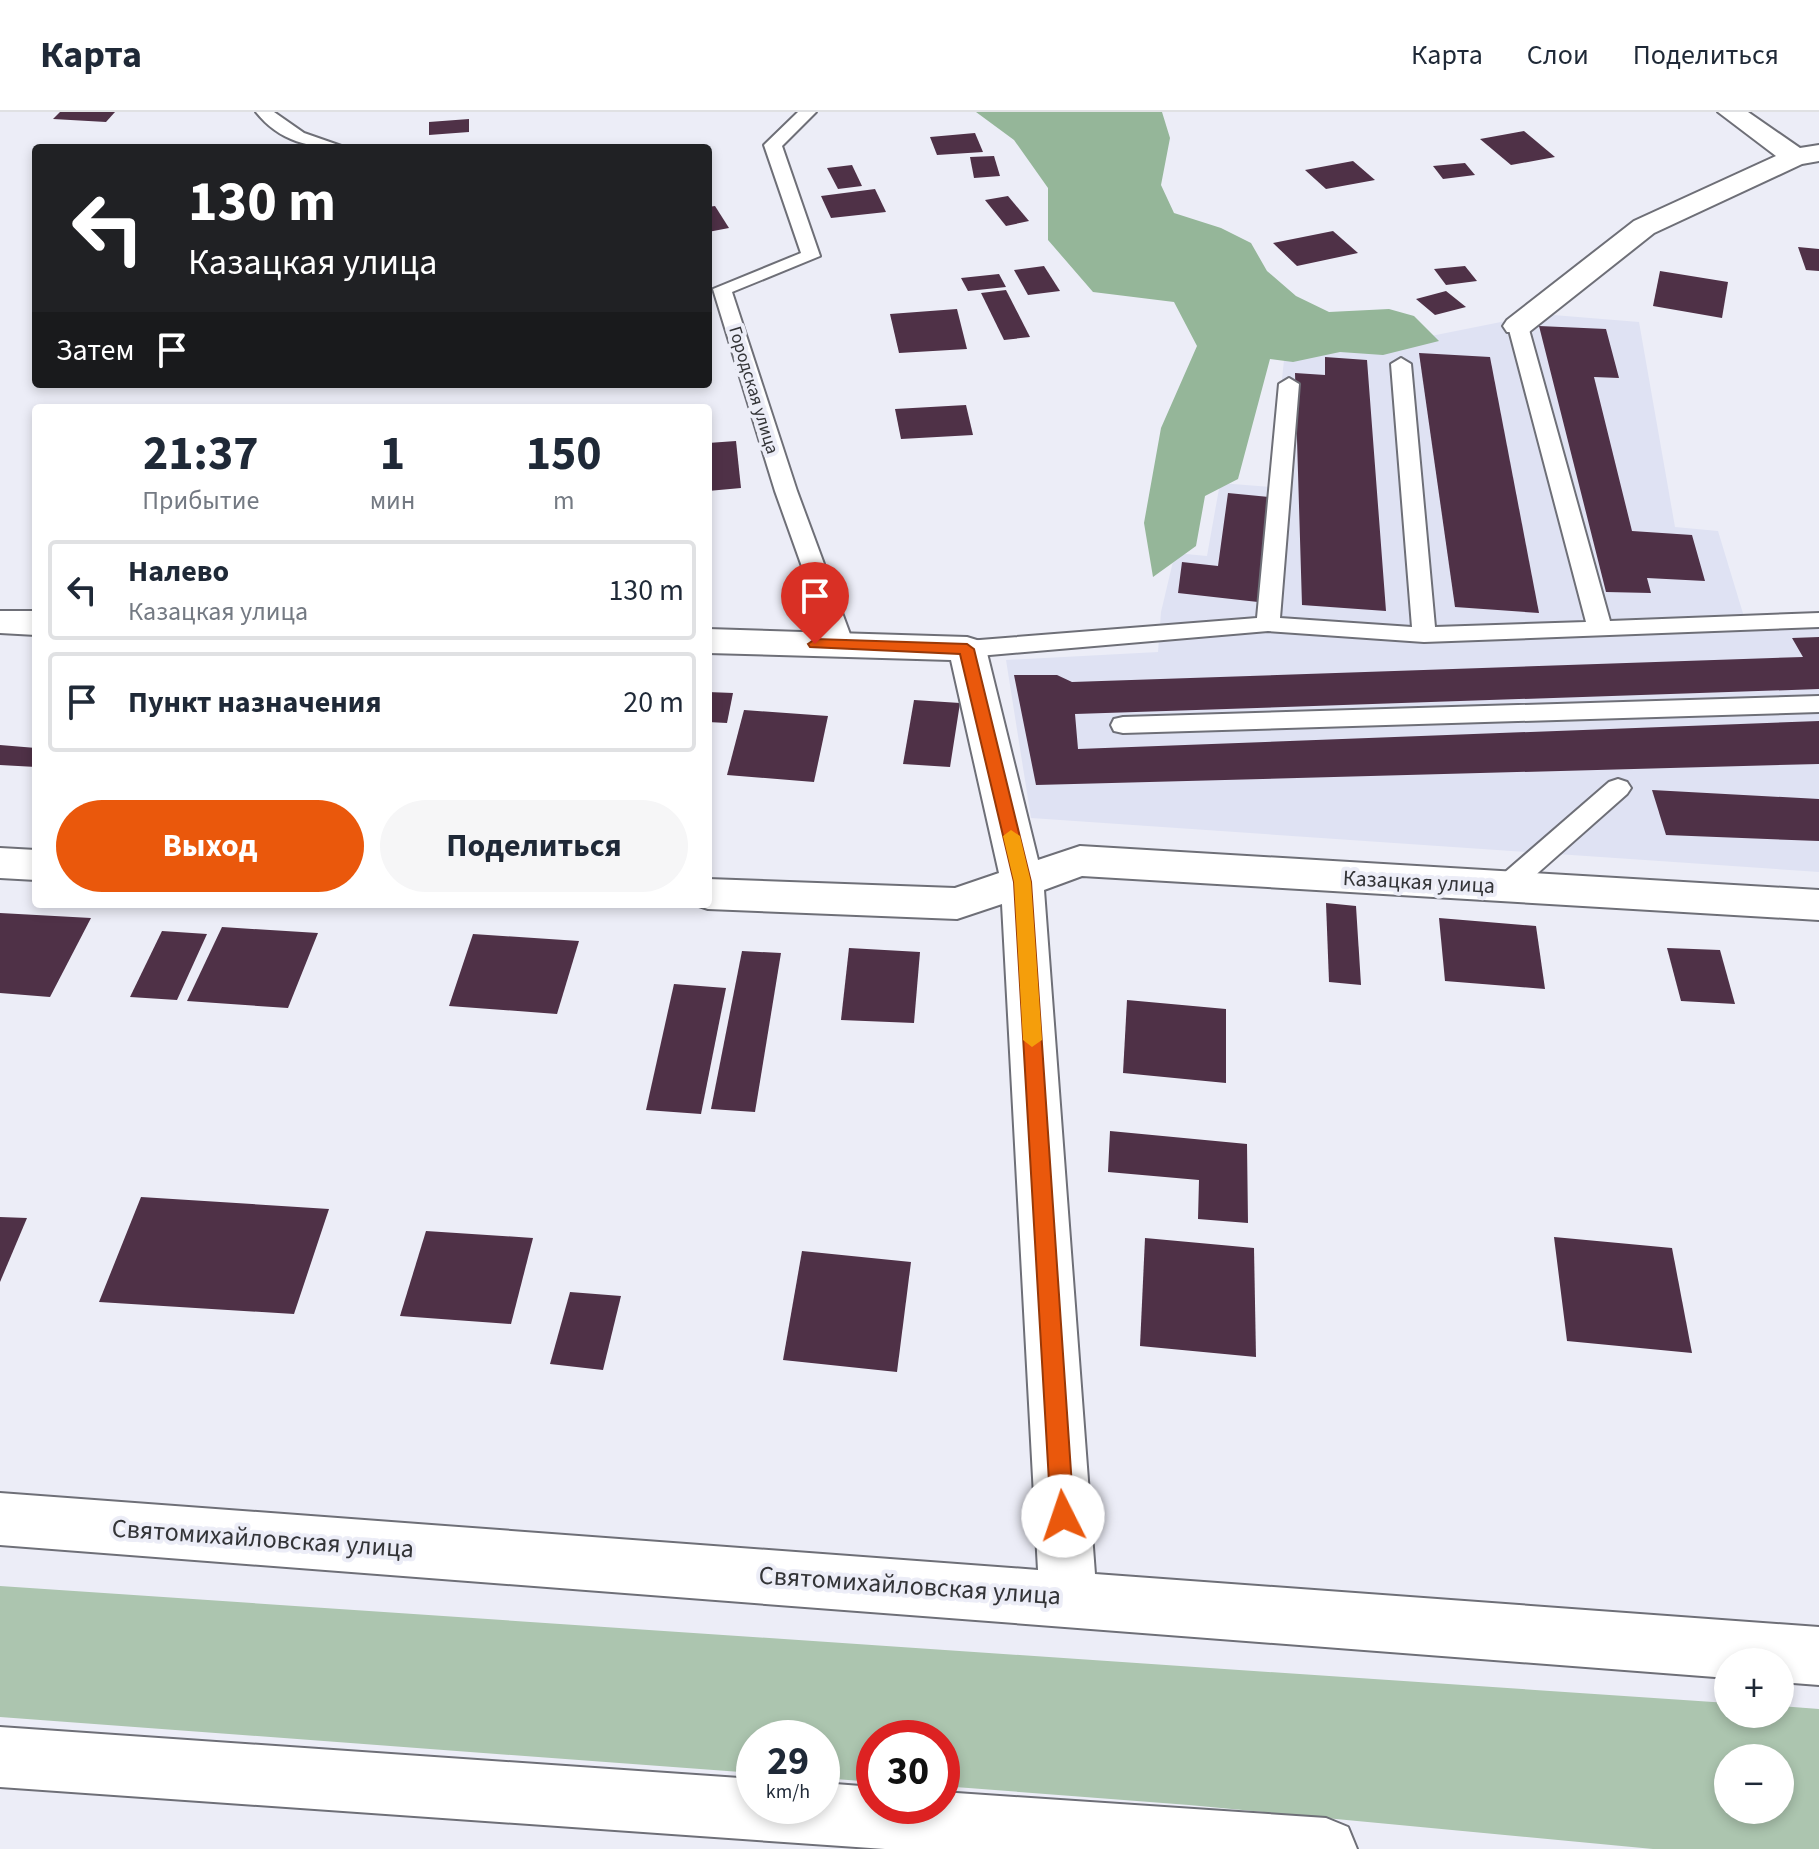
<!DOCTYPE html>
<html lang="ru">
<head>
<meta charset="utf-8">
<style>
	body { margin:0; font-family:"Source Sans 3",sans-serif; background:#f6f6f7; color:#1f2937; height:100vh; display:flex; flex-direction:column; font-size:30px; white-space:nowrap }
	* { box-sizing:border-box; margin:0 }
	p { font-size:26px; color:#747a83 }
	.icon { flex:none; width:44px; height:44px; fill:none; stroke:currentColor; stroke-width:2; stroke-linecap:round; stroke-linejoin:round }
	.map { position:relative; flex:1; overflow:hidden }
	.sheet { position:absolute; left:32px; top:292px; width:680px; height:504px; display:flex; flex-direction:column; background:#fff; border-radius:8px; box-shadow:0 4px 12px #0003 }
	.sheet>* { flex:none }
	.top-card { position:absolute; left:32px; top:32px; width:680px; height:244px; border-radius:8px; box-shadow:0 4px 12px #0003; background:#202124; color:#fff; overflow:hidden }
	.fabs { position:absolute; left:1714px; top:1536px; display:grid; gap:16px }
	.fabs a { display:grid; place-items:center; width:80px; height:80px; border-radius:50%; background:#fff; box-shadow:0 4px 12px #0003; font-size:40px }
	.speed { position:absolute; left:736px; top:1608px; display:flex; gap:16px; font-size:40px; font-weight:700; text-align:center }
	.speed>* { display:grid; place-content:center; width:104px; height:104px; border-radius:50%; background:#fff; box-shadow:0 4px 12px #0003; line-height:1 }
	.speed small { font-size:20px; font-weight:400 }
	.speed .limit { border:12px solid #d22; background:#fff; color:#111 }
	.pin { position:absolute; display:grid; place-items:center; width:68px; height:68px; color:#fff; margin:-82px -34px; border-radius:50% 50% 50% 0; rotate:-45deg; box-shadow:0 0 8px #0007 }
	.pin .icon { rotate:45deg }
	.me { position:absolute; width:88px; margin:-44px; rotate:356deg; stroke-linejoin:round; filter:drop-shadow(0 0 6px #0008) }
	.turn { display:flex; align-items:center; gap:28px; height:168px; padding:0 24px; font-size:36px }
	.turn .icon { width:104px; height:104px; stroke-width:2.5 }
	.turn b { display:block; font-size:56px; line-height:68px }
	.then { display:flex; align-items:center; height:76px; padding:0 24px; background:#0003; gap:16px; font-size:30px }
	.eta { display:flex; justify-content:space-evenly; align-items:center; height:136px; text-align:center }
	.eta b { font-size:48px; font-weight:700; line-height:56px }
	.cta { display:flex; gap:16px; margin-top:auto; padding:16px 24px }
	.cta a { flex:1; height:92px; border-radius:48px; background:#ea580c; color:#fff; font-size:32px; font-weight:700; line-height:92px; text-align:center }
	.cta a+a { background:#f6f6f7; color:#1f2937 }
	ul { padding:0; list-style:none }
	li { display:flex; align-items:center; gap:24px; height:100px; margin:0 16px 12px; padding:0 8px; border:4px solid #e0e1e3; border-radius:8px }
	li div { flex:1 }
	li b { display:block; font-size:30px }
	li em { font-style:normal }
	header { display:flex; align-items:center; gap:48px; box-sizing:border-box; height:112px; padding:0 40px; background:#fff; border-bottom:2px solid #e0e1e3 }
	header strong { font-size:38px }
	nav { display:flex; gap:44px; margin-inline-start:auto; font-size:28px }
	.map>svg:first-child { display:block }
	.built { fill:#dfe2f3 }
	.green { fill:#acc5af; fill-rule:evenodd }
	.forest { fill:#95b699 }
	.building { fill:#4f3147 }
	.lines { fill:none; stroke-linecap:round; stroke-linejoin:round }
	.service-casing { stroke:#6e6f77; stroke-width:4 }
	.minor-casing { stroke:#6e6f77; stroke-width:4 }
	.service { fill:#fff; fill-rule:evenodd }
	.minor { fill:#fff; fill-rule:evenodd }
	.route { fill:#ea580c; stroke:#983908; stroke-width:2 }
	.slow { fill:#f59e0b }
	.labels { text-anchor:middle; stroke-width:8; stroke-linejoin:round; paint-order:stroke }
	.far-street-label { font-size:18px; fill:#333437; stroke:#ecedf7 }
	.street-label { font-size:22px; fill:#333437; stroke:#ecedf7 }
	.near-street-label { font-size:26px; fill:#333437; stroke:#ecedf7 }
</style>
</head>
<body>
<header>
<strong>Карта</strong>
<nav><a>Карта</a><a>Слои</a><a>Поделиться</a></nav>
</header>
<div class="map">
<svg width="1819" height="1737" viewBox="0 0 1819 1737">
	<rect width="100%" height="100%" fill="#ecedf7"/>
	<!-- built -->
	<polygon class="built" points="1541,202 1639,210 1675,415 1718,419 1748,518 1819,515 1819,760 1031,706 1006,548 1158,540 1161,500 1175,441 1207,444 1220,371 1271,375 1285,238 1416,227"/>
	<!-- green -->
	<path class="green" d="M0 1474 1728 1591V1602H1780V1594L1819 1597V1737H1653L1189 1693 942 1674V1626H874V1670L822 1666V1626H754V1661L0 1605ZM1728 1646H1780V1698H1728Z"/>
	<!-- forest -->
	<polygon class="forest" points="976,0 1162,0 1170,26 1161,73 1174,101 1221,116 1251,131 1267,159 1296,184 1329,200 1389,197 1414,204 1439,229 1383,243 1340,240 1293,250 1270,247 1238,367 1205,384 1196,434 1153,465 1144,411 1161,316 1197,234 1174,190 1093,180 1048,128 1048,76 1014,28"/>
	<!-- building -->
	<g class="building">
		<polygon points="60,0 115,0 106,10 53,7"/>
		<polygon points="469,7 469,20 429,23 429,10"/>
		<polygon points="1524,19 1555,45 1511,53 1480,27"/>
		<polygon points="975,21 983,40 937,43 930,25"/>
		<polygon points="994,44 1000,64 974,66 970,45"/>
		<polygon points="1353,49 1375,68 1326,77 1305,58"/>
		<polygon points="1465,51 1475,63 1443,67 1433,54"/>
		<polygon points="852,53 862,74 838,77 827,56"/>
		<polygon points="875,77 886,100 831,106 821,84"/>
		<polygon points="1008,84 1029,109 1006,114 985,88"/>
		<polygon points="715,94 729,116 708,120 708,95"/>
		<polygon points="1333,119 1358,141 1297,154 1273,131"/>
		<polygon points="1798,135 1819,137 1819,159 1806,158"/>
		<polygon points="1044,154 1060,179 1028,183 1014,158"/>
		<polygon points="1465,154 1477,169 1446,173 1434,157"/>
		<polygon points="1660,159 1728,170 1722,206 1653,194"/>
		<polygon points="999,162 1006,175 968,179 961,166"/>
		<polygon points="1006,178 1030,225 1004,228 981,181"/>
		<polygon points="1446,179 1466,195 1435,203 1416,187"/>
		<polygon points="957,197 967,237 899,241 890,202"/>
		<polygon points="1539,214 1606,217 1619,266 1594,265 1632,419 1692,423 1705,469 1647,466 1651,481 1606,480"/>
		<polygon points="1419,241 1490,245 1539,501 1455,495"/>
		<polygon points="1325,245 1367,248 1386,499 1302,493 1295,261 1325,263"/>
		<polygon points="966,293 973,323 901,327 895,297"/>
		<polygon points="736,329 741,376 708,379 708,331"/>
		<polygon points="1228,381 1269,385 1258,490 1178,481 1182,450 1218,454"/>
		<polygon points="1819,525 1819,577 1075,602 1078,637 1819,609 1819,652 1036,673 1014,563 1057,563 1072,570 1803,545 1792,526"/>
		<polygon points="708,580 733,581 727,611 708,610"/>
		<polygon points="914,588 960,591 950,655 903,652"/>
		<polygon points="744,598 828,604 814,670 727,663"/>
		<polygon points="0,633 36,636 36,655 0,653"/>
		<polygon points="1652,678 1819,687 1819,729 1666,723"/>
		<polygon points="1326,791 1356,794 1361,873 1329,870"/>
		<polygon points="0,801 91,806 50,885 0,881"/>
		<polygon points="1439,806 1536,814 1545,877 1445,869"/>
		<polygon points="222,815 318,821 288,896 187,889"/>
		<polygon points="162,819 207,822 177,888 130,885"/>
		<polygon points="473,822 579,829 557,902 449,894"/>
		<polygon points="849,836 920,840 914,911 841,908"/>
		<polygon points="1667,836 1720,838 1735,892 1681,889"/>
		<polygon points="742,839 781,841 755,1000 711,997"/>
		<polygon points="674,872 726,876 701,1002 646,998"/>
		<polygon points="1127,888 1226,897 1226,971 1123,961"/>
		<polygon points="1110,1019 1247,1032 1248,1111 1198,1107 1199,1068 1108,1060"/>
		<polygon points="141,1085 329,1097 294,1202 99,1190"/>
		<polygon points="0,1105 27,1106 0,1170"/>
		<polygon points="426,1119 533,1126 511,1212 400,1204"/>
		<polygon points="1554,1125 1672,1136 1692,1241 1567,1229"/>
		<polygon points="1145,1126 1254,1136 1256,1245 1140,1234"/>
		<polygon points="802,1139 911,1150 897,1260 783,1248"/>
		<polygon points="570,1180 621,1184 603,1258 550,1252"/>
	</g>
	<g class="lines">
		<defs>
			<g id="service">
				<path d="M256 0H274L304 21 347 36C310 36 280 30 256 0Z"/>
				<polygon points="798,0 816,0 782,34 820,144 732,180 797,379 854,533 842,541 830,533 775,379 713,177 801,141 764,33"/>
				<polygon points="1518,208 1528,214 1610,509 1819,501 1819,515 1424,530 1268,519 967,545 955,537 967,529 1257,506 1279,272 1289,266 1299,272 1280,506 1412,515 1391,252 1401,246 1411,252 1435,515 1586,510 1508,214"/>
				<polygon points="1819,584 1819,600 1123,621 1114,619 1111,613 1114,607 1123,605"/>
				<polygon points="1618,667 1627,670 1631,676 1627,682 1514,782 1505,785 1496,782 1492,775 1496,768 1609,670"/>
			</g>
			<g id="minor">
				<polygon points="1718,0 1748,0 1800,36 1819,33 1819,49 1802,52 1654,121 1529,220 1507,220 1503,214 1507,208 1634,109 1776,44"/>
				<polygon points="0,499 36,499 36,523 0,521"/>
				<polygon points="708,517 967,525 980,529 986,537 1038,748 1080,734 1819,778 1819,808 1082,764 1044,778 1095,1462 1819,1515 1819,1573 1780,1570 1780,1550 1728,1550 1728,1566 0,1433 0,1381 1038,1458 1002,792 957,807 708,797 693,792 708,792 708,767 955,776 999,761 951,548 708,541"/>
				<polygon points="0,736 36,738 36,768 0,766"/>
				<polygon points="0,1615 754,1667 754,1694 822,1694 822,1671 874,1675 874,1694 942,1694 942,1680 1326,1706 1348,1715 1357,1737 885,1737 0,1675"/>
			</g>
		</defs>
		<!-- service casing -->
		<use href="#service" class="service-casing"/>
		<!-- minor casing -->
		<use href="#minor" class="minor-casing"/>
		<!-- service -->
		<use href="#service" class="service"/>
		<!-- minor -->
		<use href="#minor" class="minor"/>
	</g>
	<!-- route -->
	<polygon class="route" points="815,527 967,532 974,537 1031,770 1074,1404 1071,1412 1063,1415 1055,1412 1051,1404 1014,770 960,542 810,535 808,532"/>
	<!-- slow -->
	<polygon class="slow" points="1011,718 1020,724 1031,770 1042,928 1032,935 1023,928 1014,770 1003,724"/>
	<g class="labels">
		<!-- far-street labels -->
		<g class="far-street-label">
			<text transform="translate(754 278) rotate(73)" y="6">Городская улица</text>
		</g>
		<!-- street labels -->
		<g class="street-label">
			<text transform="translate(1419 769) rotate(3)" y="8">Казацкая улица</text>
		</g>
		<!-- near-street labels -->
		<g class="near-street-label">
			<text transform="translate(263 1426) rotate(4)" y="9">Святомихайловская улица</text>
			<text transform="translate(910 1473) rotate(4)" y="9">Святомихайловская улица</text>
		</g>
	</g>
</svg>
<div class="fabs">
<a>+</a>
<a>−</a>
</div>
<div class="speed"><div>29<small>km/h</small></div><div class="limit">30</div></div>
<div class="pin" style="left:815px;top:532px;background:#d93025"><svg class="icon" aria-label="arrive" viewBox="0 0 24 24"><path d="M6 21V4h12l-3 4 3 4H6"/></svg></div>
<svg class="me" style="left:1063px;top:1404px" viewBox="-20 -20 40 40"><circle r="19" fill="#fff"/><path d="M0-13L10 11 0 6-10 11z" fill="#ea580c"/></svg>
<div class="top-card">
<div class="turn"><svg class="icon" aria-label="left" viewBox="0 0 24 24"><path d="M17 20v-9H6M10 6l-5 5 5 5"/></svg><div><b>130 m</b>Казацкая улица</div></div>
<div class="then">Затем<svg class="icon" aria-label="arrive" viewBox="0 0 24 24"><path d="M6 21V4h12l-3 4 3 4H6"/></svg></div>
</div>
<section class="sheet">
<div class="eta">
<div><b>21:37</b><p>Прибытие</p></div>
<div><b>1</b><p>мин</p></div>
<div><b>150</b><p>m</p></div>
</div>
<ul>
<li><svg class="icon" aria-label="left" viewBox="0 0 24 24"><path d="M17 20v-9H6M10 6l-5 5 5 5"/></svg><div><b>Налево</b><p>Казацкая улица</p></div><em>130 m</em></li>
<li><svg class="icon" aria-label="arrive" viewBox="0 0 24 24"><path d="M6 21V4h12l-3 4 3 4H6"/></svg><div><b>Пункт назначения</b></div><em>20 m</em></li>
</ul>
<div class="cta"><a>Выход</a><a>Поделиться</a></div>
</section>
</div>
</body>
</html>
